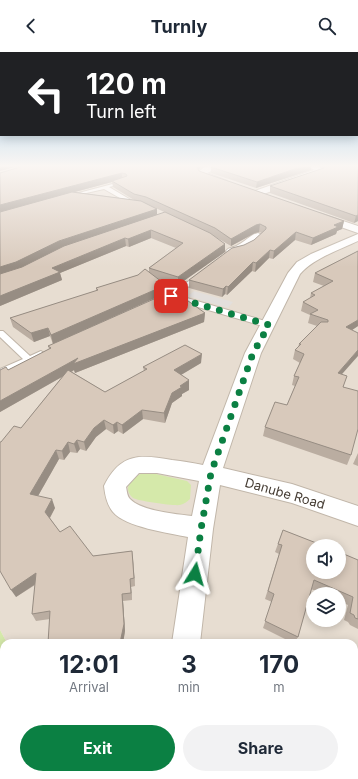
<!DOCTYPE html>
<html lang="en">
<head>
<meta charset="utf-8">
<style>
	body { margin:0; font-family:Inter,sans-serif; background:#f2f2f3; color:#1f2937; height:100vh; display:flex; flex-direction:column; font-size:15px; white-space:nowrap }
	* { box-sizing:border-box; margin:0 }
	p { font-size:13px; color:#747a83 }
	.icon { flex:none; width:22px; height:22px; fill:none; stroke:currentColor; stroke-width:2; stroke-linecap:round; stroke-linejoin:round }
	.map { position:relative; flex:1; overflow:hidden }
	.sheet { position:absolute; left:0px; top:587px; width:358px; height:140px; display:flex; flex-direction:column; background:#fff; border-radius:12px 12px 0 0; box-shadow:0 2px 10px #0003 }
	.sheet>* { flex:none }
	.guide { position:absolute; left:0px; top:0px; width:358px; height:84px; box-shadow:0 2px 10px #0003; background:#202124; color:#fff; overflow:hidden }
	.controls { position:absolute; left:306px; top:487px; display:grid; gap:8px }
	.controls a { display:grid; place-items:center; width:40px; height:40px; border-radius:50%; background:#fff; box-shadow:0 2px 10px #0003; font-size:20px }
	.pin { position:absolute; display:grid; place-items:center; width:34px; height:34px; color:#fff; margin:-17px; border-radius:8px; box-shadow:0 2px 6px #0006 }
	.me { position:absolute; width:44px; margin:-22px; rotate:8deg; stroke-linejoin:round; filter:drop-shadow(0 0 3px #0008) }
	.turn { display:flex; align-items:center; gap:14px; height:84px; padding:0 20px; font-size:18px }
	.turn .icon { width:52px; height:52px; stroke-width:2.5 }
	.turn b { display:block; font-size:28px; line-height:34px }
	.eta { display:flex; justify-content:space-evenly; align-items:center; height:68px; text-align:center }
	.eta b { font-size:24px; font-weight:700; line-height:28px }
	.action { display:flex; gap:8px; margin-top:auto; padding:8px 20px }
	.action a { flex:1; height:46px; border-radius:24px; background:#0b8043; color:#fff; font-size:16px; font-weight:700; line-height:46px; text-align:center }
	.action a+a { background:#f2f2f3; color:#1f2937 }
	header { display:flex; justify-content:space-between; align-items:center; height:52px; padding:0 20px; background:#fff; font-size:18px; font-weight:700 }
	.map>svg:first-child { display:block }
	.residential { fill:#e7ddd1; fill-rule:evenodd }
	.green { fill:#d5e9aa }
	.parking { fill:#e3dfdc }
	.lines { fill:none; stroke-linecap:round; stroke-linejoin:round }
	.lane-casing { stroke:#c1b6a9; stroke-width:2 }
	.street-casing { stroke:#c1b6a9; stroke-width:2 }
	.lane { fill:#fff; fill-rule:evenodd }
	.street { fill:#fff; fill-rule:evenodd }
	.wall { fill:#baada1; fill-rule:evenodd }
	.shaded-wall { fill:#978d83 }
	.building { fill:#d8c9bb; stroke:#978d83 }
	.route { stroke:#0b8043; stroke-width:7; stroke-dasharray:0 12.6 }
	.labels { text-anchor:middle; stroke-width:4; stroke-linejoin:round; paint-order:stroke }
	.street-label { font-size:13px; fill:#453c33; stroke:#fff }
</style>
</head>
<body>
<header><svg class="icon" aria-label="back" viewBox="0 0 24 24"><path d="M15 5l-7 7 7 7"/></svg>Turnly<svg class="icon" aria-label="search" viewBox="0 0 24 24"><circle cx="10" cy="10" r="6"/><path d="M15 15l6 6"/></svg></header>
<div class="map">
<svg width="358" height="727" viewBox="0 0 358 727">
	<rect width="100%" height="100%" fill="#f3ece4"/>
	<!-- residential -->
	<path class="residential" d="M0 113H358V727H80L78 723H354V591H7L0 578ZM313 494H339V520H313ZM313 542H339V568H313Z"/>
	<!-- green -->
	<g class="green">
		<path d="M147 420 187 429 191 433 190 447C187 450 184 452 180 453 173 454 138 449 133 446 120 435 135 422 147 420Z"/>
		<polygon points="0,578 7,591 4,591 4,723 78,723 80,727 0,727"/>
	</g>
	<!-- parking -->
	<polygon class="parking" points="194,239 233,250 228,256 188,244"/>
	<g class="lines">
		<defs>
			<g id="lane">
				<polygon points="124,129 126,131 109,135 136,151 136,153 132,153 104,137 73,144 71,143"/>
				<polygon points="200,222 202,223 202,225 168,249 165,249 161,247"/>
				<polygon points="174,244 180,244 272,271 273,273 269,275 266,275 174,248"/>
				<polygon points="0,279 3,279 30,304 41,299 45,302 32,310 0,323 0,317 23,307 0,285"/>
			</g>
			<g id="street">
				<path d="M212 113H225L207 121 227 129 228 131 227 133C218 135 203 127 197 121L203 116Z"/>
				<path d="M306 113C313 113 319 112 323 119L322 121 258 144H252L250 142 252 140 314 118Z"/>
				<polygon points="319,161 358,174 358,181 315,166 314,164 315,162"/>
				<path d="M258 181 264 184C256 193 240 205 228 202L226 199C229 195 233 196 238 193 245 190 250 183 258 181Z"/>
				<path d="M358 182V189C339 198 314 206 300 222L261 301 223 416 292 432 358 454V474L292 451 220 433 213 477 200 591H172L188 485C169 481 125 475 113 460 107 453 105 443 104 434 120 401 140 402 172 408 183 409 193 411 203 413L245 301 288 221 297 210 311 202ZM139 421H157L199 429 192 464C176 462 141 459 130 447 127 444 127 439 126 435Z"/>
				<rect x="151" y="723" width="34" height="4"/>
			</g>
		</defs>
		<!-- lane casing -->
		<use href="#lane" class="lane-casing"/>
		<!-- street casing -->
		<use href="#street" class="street-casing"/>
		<!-- lane -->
		<use href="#lane" class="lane"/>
		<!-- street -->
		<use href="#street" class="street"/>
	</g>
	<!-- wall -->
	<g class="wall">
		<polygon points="320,113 358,113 358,169 354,171 270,141 270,134 323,116"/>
		<polygon points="211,115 311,118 256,136 211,121"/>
		<path d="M200 116 198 118 199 119 344 169 342 177 337 179 336 182 311 193 295 188 273 207 269 206 255 220 252 219 227 243 225 242 222 245 189 236V228L254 188 262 181 259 180 255 181 231 194 212 183 225 192V200L178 233 159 227 166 241 64 287 205 261 204 270 75 321 74 318 72 320 105 340 144 319 143 315 201 311 181 323 189 338 182 342V344L172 351 165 371 143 367 123 382 118 379 114 382 106 377 96 385 86 399 80 397 77 401 70 400 64 408 59 407 38 444 55 456 50 466 60 480 93 504 132 499 135 534 131 535 132 548 123 549 125 579 123 591H48L50 567 36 569 32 562 35 533 16 545 1 390 21 376 62 325 0 360V318H8L49 297 48 294 53 292 50 284 34 290 13 275 10 266 96 239V236L149 220V216L176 196 151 186 129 195 126 194 60 221 62 228 0 254V121ZM112 130 113 135 134 148 75 140ZM147 152 175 165 157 163Z"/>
		<polygon points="358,199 358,274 352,278 342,322 351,403 347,413 263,384 265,375 287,353 295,334 292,333 294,324 300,311 293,307 295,298 298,295 299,292 317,274 308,271 310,263 301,259 303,250 310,246 311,241 324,234 313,230 315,221"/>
		<polygon points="358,401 358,414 353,412"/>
		<polygon points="283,478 358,508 358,577 350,573 348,570 344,568 348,553 339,549 339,542 323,542 311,537 298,585 294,591 293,591 263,576 272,550 265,547 279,502 275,500"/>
		<polygon points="285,723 354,723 358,727 288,727"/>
	</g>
	<!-- shaded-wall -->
	<g class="shaded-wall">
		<polygon points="0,113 22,113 0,119"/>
		<polygon points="198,113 206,113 200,116 197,121 197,115"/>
		<polygon points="311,113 311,118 256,136 257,130 305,114"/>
		<polygon points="122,121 122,128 112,129 112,130 0,160 0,153"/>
		<polygon points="157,157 157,164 18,219 0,224 0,215 59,189"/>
		<polygon points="358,163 358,169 354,171 356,164"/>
		<polygon points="344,169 342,177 337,179 336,182 311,193 313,186 334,173"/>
		<polygon points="260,172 259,180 255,181 231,194 231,187 256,173"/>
		<polygon points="151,178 151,186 129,195 128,187"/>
		<polygon points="296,180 295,188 273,207 274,199"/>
		<polygon points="125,186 126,194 60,221 62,228 0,254 0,244 52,216"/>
		<polygon points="225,192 225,200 178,233 178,225"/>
		<polygon points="270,198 269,206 255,220 256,211"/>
		<polygon points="253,210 252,219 227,243 228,235"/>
		<polygon points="166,233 166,241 53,292 51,283"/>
		<polygon points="226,234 225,242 222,245 223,237"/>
		<polygon points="205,261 204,270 75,321 74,318 0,360 0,349 78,306"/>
		<polygon points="358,268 358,274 343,284 346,275"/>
		<polygon points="48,276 50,284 34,290 31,281"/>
		<polygon points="358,298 358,304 335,330 338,321"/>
		<polygon points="202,302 201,311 174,327 174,318"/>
		<polygon points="189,328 189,338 182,342 182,344 172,351 165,371 164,361 172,341 180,334"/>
		<polygon points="142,358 143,367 123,382 122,373"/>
		<polygon points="104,368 106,377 96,385 86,399 84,390 94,376"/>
		<polygon points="117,370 118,379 114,382 113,373"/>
		<polygon points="77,388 80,397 77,401 74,392"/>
		<polygon points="68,390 70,400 64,408 62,399"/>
		<polygon points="56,398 59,407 34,451 30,442"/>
		<polygon points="52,447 55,456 48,469 45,460"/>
		<polygon points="132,499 133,507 135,534 134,526"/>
		<polygon points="36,521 40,529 16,545 11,538"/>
		<polygon points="130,527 131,535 132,548 131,541"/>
		<polygon points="122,542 123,549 125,579 123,591 120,591"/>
	</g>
	<!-- building -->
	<g class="building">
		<polygon points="27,113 198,113 197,115 199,119 344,169 334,173 338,175 313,186 296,180 274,199 270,198 256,211 253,210 228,235 226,234 223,237 189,228 232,196 244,193 254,188 266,177 266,175 260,172 256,173 231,187 215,176 146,145 134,142 112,129 127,124 126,122 122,121 0,153 0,121"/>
		<polygon points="214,113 306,113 257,130 211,115"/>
		<polygon points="324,113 358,113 358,163 356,164 270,134 324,116"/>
		<polygon points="72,140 141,149 157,157 59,189 16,210 0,215 0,160"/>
		<polygon points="165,160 210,181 225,192 178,225 149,216 183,191 151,178 128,187 125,186 52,216 60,220 0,244 0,222 22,215 64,194"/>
		<polygon points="358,199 358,268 346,275 358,281 358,298 338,321 347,324 343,335 358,339 358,377 351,403 265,375 275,350 287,353 299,325 294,324 304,302 295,298 301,292 299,292 321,270 328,270 328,268 310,262 318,258 303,250 315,243 311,241 333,229 315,221"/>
		<polygon points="145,217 166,233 51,283 48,276 31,281 10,266 98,238 96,236 138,223"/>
		<polygon points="172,239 177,241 205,261 73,312 78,306 0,349 0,318 6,315 8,318 51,296 48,294"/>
		<polygon points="185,293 202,302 174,318 189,328 180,334 182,335 172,341 164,361 142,358 122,373 117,370 113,373 104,368 94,376 84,390 77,388 74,392 68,390 62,399 56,398 30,442 52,447 45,460 60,480 70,474 93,504 132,499 134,526 130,527 131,541 122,542 124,572 120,591 48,591 50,559 32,562 36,521 11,538 0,519 0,390 1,390 14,374 21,376 68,318 105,340 147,317 143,315"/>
		<polygon points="283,478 324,494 313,494 313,520 339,520 339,500 358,508 358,567 355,566 354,563 350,561 353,545 314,528 298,585 265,569 274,542 268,539 282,493 278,492"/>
		<polygon points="354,681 358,685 358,727 295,727 292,723 354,723"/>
	</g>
	<!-- sky -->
	<linearGradient id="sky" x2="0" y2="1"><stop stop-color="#89c4ec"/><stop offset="0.53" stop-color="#faf6f3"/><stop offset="1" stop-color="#faf6f3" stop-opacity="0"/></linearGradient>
	<rect width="358" height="215" fill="url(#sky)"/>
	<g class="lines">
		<!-- route -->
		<polyline class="route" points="171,244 269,273 253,301 211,421 201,477 195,522"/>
	</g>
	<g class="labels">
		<!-- street labels -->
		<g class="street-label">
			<text transform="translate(285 441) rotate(16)" y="5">Danube Road</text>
		</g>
	</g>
</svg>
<div class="controls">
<a><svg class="icon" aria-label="sound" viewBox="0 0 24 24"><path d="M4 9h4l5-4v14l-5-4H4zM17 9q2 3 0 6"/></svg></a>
<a><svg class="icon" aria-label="layers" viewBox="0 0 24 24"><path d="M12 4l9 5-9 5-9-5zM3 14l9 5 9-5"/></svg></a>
</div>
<div class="pin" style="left:171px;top:244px;background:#d93025"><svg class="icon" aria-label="arrive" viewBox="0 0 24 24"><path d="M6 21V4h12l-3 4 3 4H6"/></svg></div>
<svg class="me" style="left:195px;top:522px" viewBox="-20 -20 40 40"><path d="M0-17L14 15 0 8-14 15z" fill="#0b8043" stroke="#fff" stroke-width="4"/></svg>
<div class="guide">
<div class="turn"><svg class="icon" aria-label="left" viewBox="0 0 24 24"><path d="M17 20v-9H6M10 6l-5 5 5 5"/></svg><div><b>120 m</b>Turn left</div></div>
</div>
<section class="sheet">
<div class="eta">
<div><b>12:01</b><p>Arrival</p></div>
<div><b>3</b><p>min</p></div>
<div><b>170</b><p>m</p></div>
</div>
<div class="action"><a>Exit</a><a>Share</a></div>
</section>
</div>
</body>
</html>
